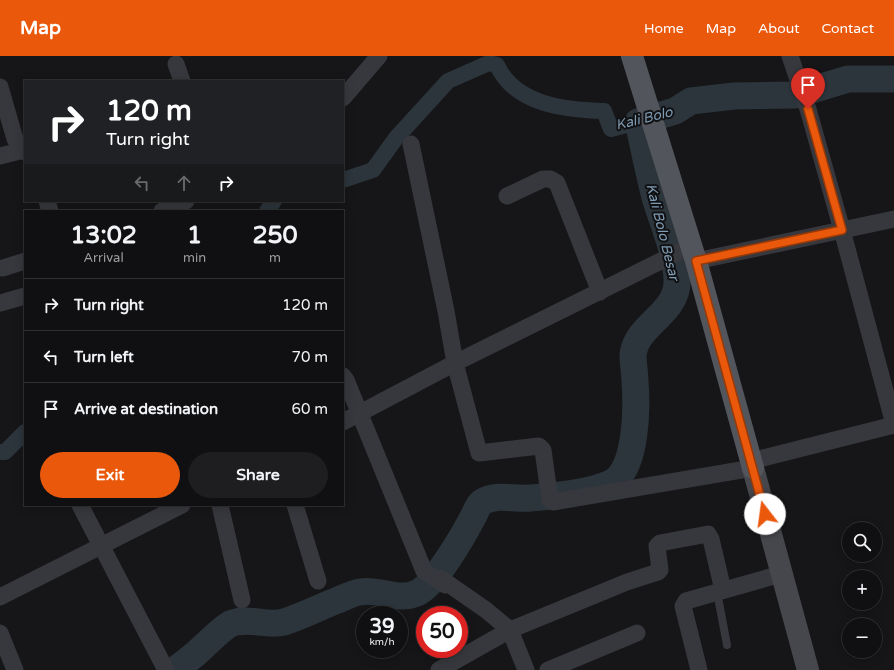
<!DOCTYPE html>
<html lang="en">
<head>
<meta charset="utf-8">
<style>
	body { margin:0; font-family:"Varela Round",sans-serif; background:#1e1e20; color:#f1f3f6; height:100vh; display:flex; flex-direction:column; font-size:15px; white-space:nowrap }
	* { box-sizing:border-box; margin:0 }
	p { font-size:13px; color:#9c9d9f }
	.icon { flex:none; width:22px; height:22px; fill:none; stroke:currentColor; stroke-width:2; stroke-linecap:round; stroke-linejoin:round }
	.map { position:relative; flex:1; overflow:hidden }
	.sheet { position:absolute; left:24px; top:154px; width:320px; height:296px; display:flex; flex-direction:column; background:#101012; border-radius:0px; box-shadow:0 2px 10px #0003,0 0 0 1px #303032 }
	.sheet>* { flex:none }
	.guide { position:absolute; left:24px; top:24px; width:320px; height:122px; border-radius:0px; box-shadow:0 2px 10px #0003,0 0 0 1px #303032; background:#202124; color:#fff; overflow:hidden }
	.tools { position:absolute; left:842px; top:466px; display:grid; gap:8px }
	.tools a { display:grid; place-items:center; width:40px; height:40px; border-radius:50%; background:#101012; box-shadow:0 2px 10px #0003,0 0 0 1px #303032; font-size:20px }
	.speed { position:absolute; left:356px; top:550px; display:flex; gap:8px; font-size:20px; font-weight:700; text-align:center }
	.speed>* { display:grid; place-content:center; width:52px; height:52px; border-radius:50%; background:#101012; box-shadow:0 2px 10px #0003,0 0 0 1px #303032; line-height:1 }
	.speed small { font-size:10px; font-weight:400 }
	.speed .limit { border:6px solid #d22; background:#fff; color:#111 }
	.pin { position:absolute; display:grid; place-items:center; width:34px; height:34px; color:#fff; margin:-41px -17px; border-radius:50% 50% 50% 0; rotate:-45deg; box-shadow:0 0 4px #0007 }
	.pin .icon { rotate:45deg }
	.me { position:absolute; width:44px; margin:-22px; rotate:345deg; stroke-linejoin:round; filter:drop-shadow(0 0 3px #0008) }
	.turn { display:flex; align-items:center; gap:14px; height:84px; padding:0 16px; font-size:18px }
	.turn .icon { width:52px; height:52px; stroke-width:2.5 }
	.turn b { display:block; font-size:28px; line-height:34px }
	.lanes { display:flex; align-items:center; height:38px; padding:0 16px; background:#0003; justify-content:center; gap:20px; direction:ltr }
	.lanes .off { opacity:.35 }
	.eta { display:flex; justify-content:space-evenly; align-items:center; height:68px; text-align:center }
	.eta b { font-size:24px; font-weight:700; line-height:28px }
	.cta { display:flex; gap:8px; margin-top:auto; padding:8px 16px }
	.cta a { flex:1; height:46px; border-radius:24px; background:#ea580c; color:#fff; font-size:16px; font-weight:700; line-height:46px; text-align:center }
	.cta a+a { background:#1e1e20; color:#f1f3f6 }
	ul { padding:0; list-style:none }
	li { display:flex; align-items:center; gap:12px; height:52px; padding:0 16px; border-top:1px solid #303032 }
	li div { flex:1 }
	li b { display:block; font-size:15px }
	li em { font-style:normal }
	header { display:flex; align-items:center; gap:24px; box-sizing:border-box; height:56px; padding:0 20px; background:#ea580c; color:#fff }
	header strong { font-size:19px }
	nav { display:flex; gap:22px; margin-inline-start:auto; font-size:14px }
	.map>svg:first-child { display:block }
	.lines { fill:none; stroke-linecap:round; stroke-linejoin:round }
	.canal { stroke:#2c353c; stroke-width:16 }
	.river { stroke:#2c353c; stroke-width:27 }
	.service { stroke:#37383d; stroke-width:8 }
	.minor { stroke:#37383d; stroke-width:17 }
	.secondary { stroke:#45474d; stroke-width:22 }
	.primary { stroke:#53555c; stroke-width:22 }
	.route-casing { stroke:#983908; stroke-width:10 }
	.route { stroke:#ea580c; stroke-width:7 }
	.labels { text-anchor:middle; stroke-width:4; stroke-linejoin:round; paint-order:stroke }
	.water-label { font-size:14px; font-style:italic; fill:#7f9bb3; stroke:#111113 }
</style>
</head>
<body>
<header>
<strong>Map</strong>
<nav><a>Home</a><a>Map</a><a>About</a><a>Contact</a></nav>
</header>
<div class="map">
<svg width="894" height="614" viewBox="0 0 894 614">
	<rect width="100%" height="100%" fill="#161618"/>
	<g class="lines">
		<!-- canal -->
		<g class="canal">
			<path d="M343 124 373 114 396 82 448 25 489 7 497 9C515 49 566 54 604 55L611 73 638 66"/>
			<polyline points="267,155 274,145"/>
			<polyline points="0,396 5,396 25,376"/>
		</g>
		<!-- river -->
		<path class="river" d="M175 614C184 607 194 600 203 591 212 583 220 574 230 568 247 560 267 571 284 566 302 560 320 551 338 544 345 541 353 537 360 536 379 532 397 546 417 537 435 529 463 480 473 461 476 456 477 450 482 446 497 437 514 444 531 442 554 440 590 437 611 427 637 414 637 351 635 326 635 317 633 308 633 299 636 268 679 258 677 223 676 199 664 169 656 145 649 119 644 92 638 66L675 55 691 45 734 40 795 39 848 23H894"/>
		<!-- service -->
		<polyline class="service" points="717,536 727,589"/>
		<!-- minor -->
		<g class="minor">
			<polyline points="790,0 808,53 842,174 894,368"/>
			<polyline points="176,8 182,25"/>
			<polyline points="0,31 15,83 25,96"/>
			<polyline points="343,42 379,0"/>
			<polyline points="411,88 446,255 455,307 479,397 539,390 543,394 550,444 553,446 753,412"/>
			<polyline points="0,100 24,94"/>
			<polyline points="507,140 543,123 550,123 557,127 600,236"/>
			<polyline points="47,145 50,155"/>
			<polyline points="162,155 186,145"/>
			<polyline points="696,205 894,163"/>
			<polyline points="3,212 25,205"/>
			<polyline points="0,247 25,240"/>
			<polyline points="343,320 346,324 424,515 445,529"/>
			<polyline points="343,366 455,307 691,190"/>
			<polyline points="751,405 894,369"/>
			<polyline points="80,449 166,614"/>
			<polyline points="220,449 242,544"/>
			<polyline points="295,449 318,525"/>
			<polyline points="440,522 486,554 510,574 526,614"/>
			<polyline points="0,541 182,449"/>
			<polyline points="0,577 15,614"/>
			<polyline points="439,614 510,574 627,526 658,516 660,514 657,490 660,487 708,478 711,483 723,534"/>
			<polyline points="548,614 637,577"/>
			<polyline points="699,614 683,550 686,545 781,518"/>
		</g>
		<!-- secondary -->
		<polyline class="secondary" points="753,412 808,614"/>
		<!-- primary -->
		<polyline class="primary" points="632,0 696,205 753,412"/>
	</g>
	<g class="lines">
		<defs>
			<polyline id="route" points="765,458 696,205 842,174 808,53"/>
		</defs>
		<!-- route casing -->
		<use href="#route" class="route-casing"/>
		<!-- route -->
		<use href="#route" class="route"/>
	</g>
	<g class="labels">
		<!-- water labels -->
		<g class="water-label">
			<text transform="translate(644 62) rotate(-14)" y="5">Kali Bolo</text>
			<text transform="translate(663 176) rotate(76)" y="5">Kali Bolo Besar</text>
		</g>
	</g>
</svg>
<div class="tools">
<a><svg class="icon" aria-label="search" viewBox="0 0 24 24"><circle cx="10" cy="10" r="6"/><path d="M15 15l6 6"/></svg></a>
<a>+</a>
<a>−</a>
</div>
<div class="speed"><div>39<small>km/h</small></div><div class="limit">50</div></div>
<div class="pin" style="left:808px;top:53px;background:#d93025"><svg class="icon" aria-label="arrive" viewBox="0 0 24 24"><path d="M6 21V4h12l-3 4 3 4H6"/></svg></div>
<svg class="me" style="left:765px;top:458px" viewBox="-20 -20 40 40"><circle r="19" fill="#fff"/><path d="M0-13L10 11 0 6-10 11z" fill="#ea580c"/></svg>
<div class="guide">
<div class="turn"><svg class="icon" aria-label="right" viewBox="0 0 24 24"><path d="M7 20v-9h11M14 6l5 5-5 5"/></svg><div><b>120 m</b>Turn right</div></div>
<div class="lanes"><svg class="icon off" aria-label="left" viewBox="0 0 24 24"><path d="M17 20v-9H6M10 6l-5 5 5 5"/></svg><svg class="icon off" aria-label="ahead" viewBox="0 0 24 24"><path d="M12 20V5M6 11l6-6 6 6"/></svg><svg class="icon" aria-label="right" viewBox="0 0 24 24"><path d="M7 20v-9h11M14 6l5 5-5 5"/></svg></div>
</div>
<section class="sheet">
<div class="eta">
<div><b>13:02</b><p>Arrival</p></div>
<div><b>1</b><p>min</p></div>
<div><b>250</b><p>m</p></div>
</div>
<ul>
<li><svg class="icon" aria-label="right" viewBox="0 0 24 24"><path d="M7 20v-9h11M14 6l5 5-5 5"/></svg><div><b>Turn right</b></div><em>120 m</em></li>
<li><svg class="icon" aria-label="left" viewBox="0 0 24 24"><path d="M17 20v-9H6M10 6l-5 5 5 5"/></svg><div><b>Turn left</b></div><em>70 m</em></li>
<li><svg class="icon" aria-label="arrive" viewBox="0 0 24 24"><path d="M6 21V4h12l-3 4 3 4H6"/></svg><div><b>Arrive at destination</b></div><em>60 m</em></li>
</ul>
<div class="cta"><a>Exit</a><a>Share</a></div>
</section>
</div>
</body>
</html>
